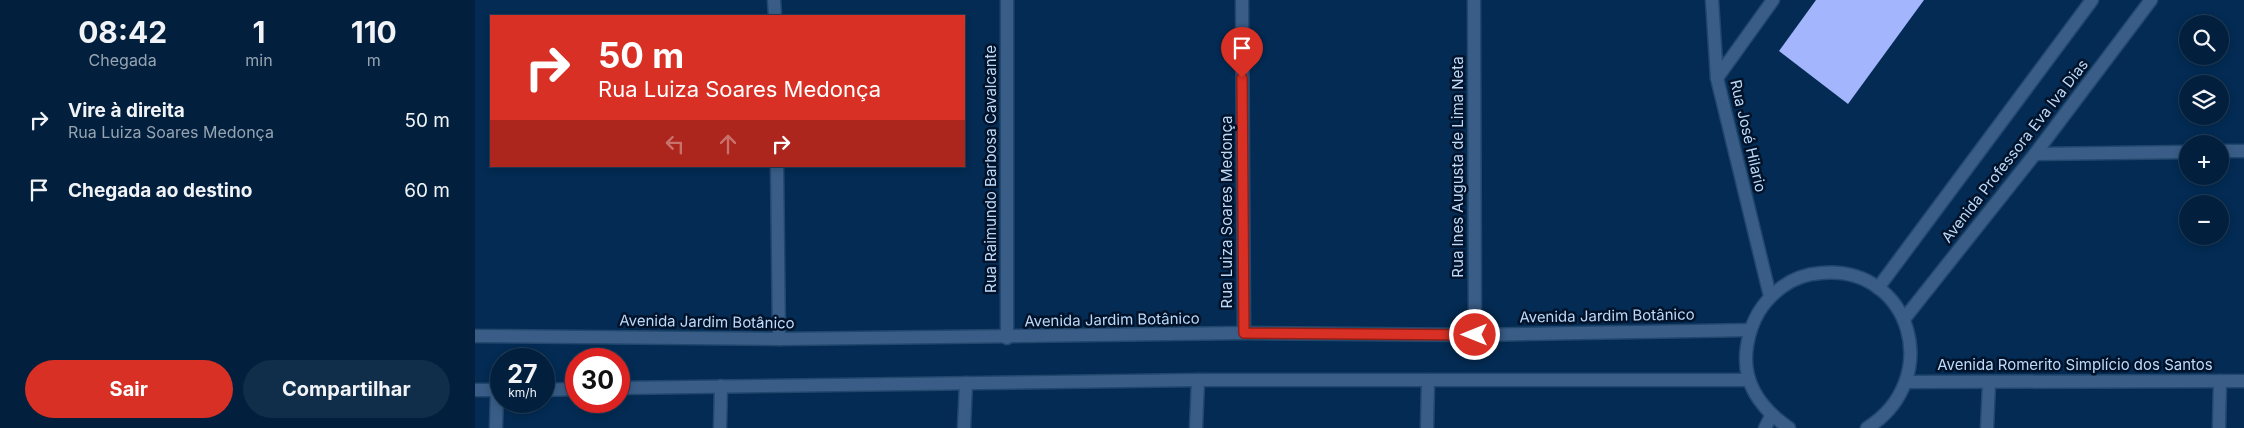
<!DOCTYPE html>
<html lang="pt">
<head>
<meta charset="utf-8">
<style>
	body { margin:0; font-family:Inter,sans-serif; background:#102d49; color:#f1f3f6; height:100vh; display:flex; flex-direction:column; font-size:19px; white-space:nowrap }
	* { box-sizing:border-box; margin:0 }
	p { font-size:16px; color:#96a3b0 }
	.icon { flex:none; width:28px; height:28px; fill:none; stroke:currentColor; stroke-width:2; stroke-linecap:round; stroke-linejoin:round }
	.map { position:relative; flex:1; overflow:hidden }
	.drawer { display:flex; flex-direction:column; background:#02203e; width:475px }
	.drawer>* { flex:none }
	.top-card { position:absolute; left:15px; top:15px; width:475px; height:152px; border-radius:0px; box-shadow:0 2px 8px #0003,0 0 0 1px #233e58; background:#d93025; color:#fff; overflow:hidden }
	.buttons { position:absolute; left:1704px; top:15px; display:grid; gap:10px }
	.buttons a { display:grid; place-items:center; width:50px; height:50px; border-radius:50%; background:#02203e; box-shadow:0 2px 8px #0003,0 0 0 1px #233e58; font-size:25px }
	.speed { position:absolute; left:15px; top:348px; display:flex; gap:10px; font-size:25px; font-weight:700; text-align:center }
	.speed>* { display:grid; place-content:center; width:65px; height:65px; border-radius:50%; background:#02203e; box-shadow:0 2px 8px #0003,0 0 0 1px #233e58; line-height:1 }
	.speed small { font-size:12px; font-weight:400 }
	.speed .limit { border:8px solid #d22; background:#fff; color:#111 }
	.pin { position:absolute; display:grid; place-items:center; width:42px; height:42px; color:#fff; margin:-51px -21px; border-radius:50% 50% 50% 0; rotate:-45deg; box-shadow:0 0 5px #0007 }
	.pin .icon { rotate:45deg }
	.me { position:absolute; width:55px; margin:-28px; rotate:270deg; stroke-linejoin:round; filter:drop-shadow(0 0 4px #0008) }
	.turn { display:flex; align-items:center; gap:18px; height:105px; padding:0 25px; font-size:22px }
	.turn .icon { width:65px; height:65px; stroke-width:2.5 }
	.turn b { display:block; font-size:35px; line-height:42px }
	.lanes { display:flex; align-items:center; height:48px; padding:0 25px; background:#0003; justify-content:center; gap:25px; direction:ltr }
	.lanes .off { opacity:.35 }
	.eta { display:flex; justify-content:space-evenly; align-items:center; height:85px; text-align:center }
	.eta b { font-size:30px; font-weight:700; line-height:35px }
	.cta { display:flex; gap:10px; margin-top:auto; padding:10px 25px }
	.cta a { flex:1; height:58px; border-radius:30px; background:#d93025; color:#fff; font-size:20px; font-weight:700; line-height:58px; text-align:center }
	.cta a+a { background:#102d49; color:#f1f3f6 }
	ul { padding:0; list-style:none }
	li { display:flex; align-items:center; gap:15px; height:70px; padding:0 25px }
	li div { flex:1 }
	li b { display:block; font-size:19px }
	li em { font-style:normal }
	main { display:flex; flex:1; min-height:0 }
	.map>svg:first-child { display:block }
	.building { fill:#a3b5fd }
	.lines { fill:none; stroke-linecap:round; stroke-linejoin:round }
	.street-casing { stroke:#21476d; stroke-width:15 }
	.street { stroke:#395d87; stroke-width:12 }
	.route-casing { stroke:#8d1f18; stroke-width:12 }
	.route { stroke:#d93025; stroke-width:9 }
	.labels { text-anchor:middle; stroke-width:5; stroke-linejoin:round; paint-order:stroke }
	.street-label { font-size:15px; fill:#bed9f8; stroke:#01132a }
</style>
</head>
<body>
<main>
<section class="drawer">
<div class="eta">
<div><b>08:42</b><p>Chegada</p></div>
<div><b>1</b><p>min</p></div>
<div><b>110</b><p>m</p></div>
</div>
<ul>
<li><svg class="icon" aria-label="right" viewBox="0 0 24 24"><path d="M7 20v-9h11M14 6l5 5-5 5"/></svg><div><b>Vire à direita</b><p>Rua Luiza Soares Medonça</p></div><em>50 m</em></li>
<li><svg class="icon" aria-label="arrive" viewBox="0 0 24 24"><path d="M6 21V4h12l-3 4 3 4H6"/></svg><div><b>Chegada ao destino</b></div><em>60 m</em></li>
</ul>
<div class="cta"><a>Sair</a><a>Compartilhar</a></div>
</section>
<div class="map">
<svg width="1769" height="428" viewBox="0 0 1769 428">
	<rect width="100%" height="100%" fill="#032b53"/>
	<!-- building -->
	<polygon class="building" points="1341,0 1449,0 1373,104 1304,51"/>
	<g class="lines">
		<defs>
			<g id="street">
				<polyline points="299,0 300,16"/>
				<polyline points="532,0 532,338"/>
				<polyline points="767,0 769,333"/>
				<polyline points="999,0 1000,335"/>
				<polyline points="1237,0 1242,78 1295,296"/>
				<polyline points="1242,78 1298,0"/>
				<polyline points="1745,151 1769,151"/>
				<polyline points="1560,154 1712,152"/>
				<polyline points="302,166 304,339"/>
				<polyline points="1403,288 1617,0"/>
				<polyline points="1429,319 1560,154 1676,0"/>
				<polyline points="0,336 304,339 769,333 1000,335 1274,330"/>
				<polyline points="1432,382 1769,381"/>
				<polyline points="144,388 723,380 1274,380"/>
				<polyline points="0,390 26,390"/>
				<polyline points="69,390 101,389"/>
				<polyline points="21,428 22,390"/>
				<polyline points="245,428 246,386"/>
				<polyline points="489,428 491,383"/>
				<polyline points="721,428 723,380"/>
				<polyline points="952,428 953,381"/>
				<polyline points="1290,428 1296,416"/>
				<path d="M1314 428C1286 409 1266 383 1272 346 1276 320 1287 302 1307 287 1319 278 1332 274 1346 273 1437 265 1469 380 1392 428"/>
				<polyline points="1512,428 1514,383"/>
				<polyline points="1744,428 1745,381"/>
			</g>
		</defs>
		<!-- street casing -->
		<use href="#street" class="street-casing"/>
		<!-- street -->
		<use href="#street" class="street"/>
	</g>
	<g class="lines">
		<defs>
			<polyline id="route" points="767,78 769,333 1000,335"/>
		</defs>
		<!-- route casing -->
		<use href="#route" class="route-casing"/>
		<!-- route -->
		<use href="#route" class="route"/>
	</g>
	<g class="labels">
		<!-- street labels -->
		<g class="street-label">
			<text transform="translate(1273 136) rotate(77)" y="5">Rua José Hilario</text>
			<text transform="translate(1540 151) rotate(-52)" y="5">Avenida Professora Eva Iva Dias</text>
			<text transform="translate(983 167) rotate(-90)" y="5">Rua Ines Augusta de Lima Neta</text>
			<text transform="translate(516 169) rotate(-90)" y="5">Rua Raimundo Barbosa Cavalcante</text>
			<text transform="translate(752 212) rotate(-90)" y="5">Rua Luiza Soares Medonça</text>
			<text transform="translate(1132 316) rotate(-1)" y="5">Avenida Jardim Botânico</text>
			<text transform="translate(637 320) rotate(-1)" y="5">Avenida Jardim Botânico</text>
			<text transform="translate(232 322) rotate(1)" y="5">Avenida Jardim Botânico</text>
			<text x="1600" y="370">Avenida Romerito Simplício dos Santos</text>
		</g>
	</g>
</svg>
<div class="buttons">
<a><svg class="icon" aria-label="search" viewBox="0 0 24 24"><circle cx="10" cy="10" r="6"/><path d="M15 15l6 6"/></svg></a>
<a><svg class="icon" aria-label="layers" viewBox="0 0 24 24"><path d="M12 4l9 5-9 5-9-5zM3 14l9 5 9-5"/></svg></a>
<a>+</a>
<a>−</a>
</div>
<div class="speed"><div>27<small>km/h</small></div><div class="limit">30</div></div>
<div class="pin" style="left:767px;top:78px;background:#d93025"><svg class="icon" aria-label="arrive" viewBox="0 0 24 24"><path d="M6 21V4h12l-3 4 3 4H6"/></svg></div>
<svg class="me" style="left:1000px;top:335px" viewBox="-20 -20 40 40"><circle r="17" fill="#d93025" stroke="#fff" stroke-width="3"/><path d="M0-11L8 9 0 5-8 9z" fill="#fff"/></svg>
<div class="top-card">
<div class="turn"><svg class="icon" aria-label="right" viewBox="0 0 24 24"><path d="M7 20v-9h11M14 6l5 5-5 5"/></svg><div><b>50 m</b>Rua Luiza Soares Medonça</div></div>
<div class="lanes"><svg class="icon off" aria-label="left" viewBox="0 0 24 24"><path d="M17 20v-9H6M10 6l-5 5 5 5"/></svg><svg class="icon off" aria-label="ahead" viewBox="0 0 24 24"><path d="M12 20V5M6 11l6-6 6 6"/></svg><svg class="icon" aria-label="right" viewBox="0 0 24 24"><path d="M7 20v-9h11M14 6l5 5-5 5"/></svg></div>
</div>
</div>
</main>
</body>
</html>
